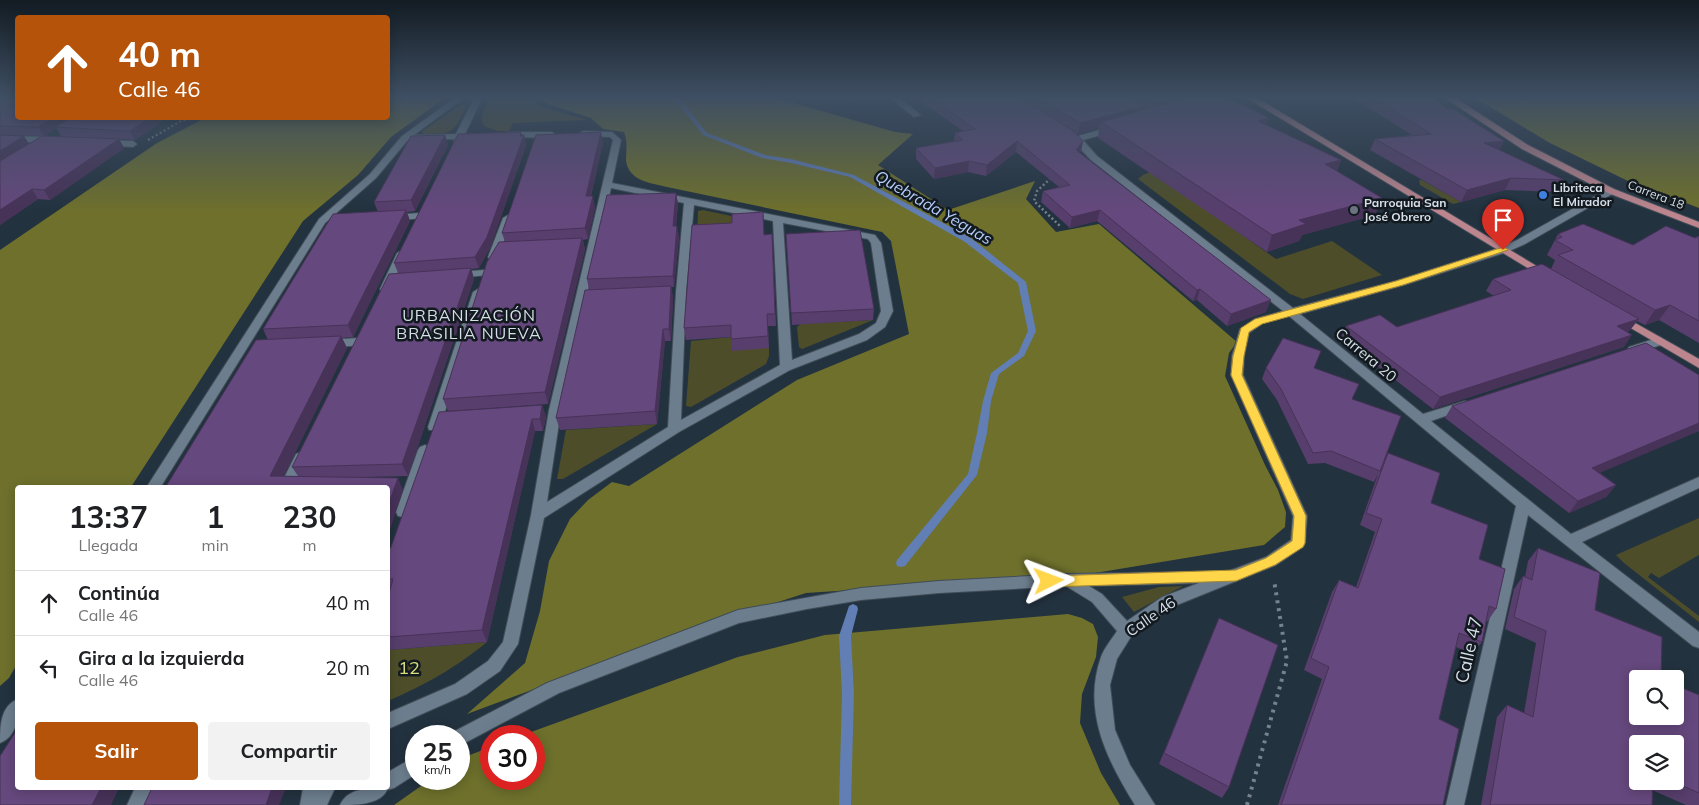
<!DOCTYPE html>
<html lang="es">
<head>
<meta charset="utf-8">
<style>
	body { margin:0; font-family:Mulish,sans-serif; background:#f2f2f2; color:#202124; height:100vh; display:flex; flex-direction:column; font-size:19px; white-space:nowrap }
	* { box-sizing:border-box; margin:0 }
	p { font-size:16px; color:#757577 }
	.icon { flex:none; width:28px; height:28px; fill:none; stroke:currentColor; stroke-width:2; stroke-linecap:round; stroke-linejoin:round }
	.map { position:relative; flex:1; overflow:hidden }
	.drawer { position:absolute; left:15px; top:485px; width:375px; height:305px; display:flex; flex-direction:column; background:#fff; border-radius:5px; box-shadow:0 2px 12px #0003 }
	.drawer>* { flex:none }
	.top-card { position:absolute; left:15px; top:15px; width:375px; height:105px; border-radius:5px; box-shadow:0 2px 12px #0003; background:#b45309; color:#fff; overflow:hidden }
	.controls { position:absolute; left:1629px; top:670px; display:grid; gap:10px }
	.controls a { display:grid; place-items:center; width:55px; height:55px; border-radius:5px; background:#fff; box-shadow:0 2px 12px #0003; font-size:25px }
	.speed { position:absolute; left:405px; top:725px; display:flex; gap:10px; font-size:25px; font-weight:700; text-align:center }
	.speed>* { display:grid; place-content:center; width:65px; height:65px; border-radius:50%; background:#fff; box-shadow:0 2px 12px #0003; line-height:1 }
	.speed small { font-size:12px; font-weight:400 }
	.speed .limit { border:8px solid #d22; background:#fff; color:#111 }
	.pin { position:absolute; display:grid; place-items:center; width:42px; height:42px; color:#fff; margin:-51px -21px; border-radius:50% 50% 50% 0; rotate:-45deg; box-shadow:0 0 5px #0007 }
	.pin .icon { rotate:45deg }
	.me { position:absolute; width:55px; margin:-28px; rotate:87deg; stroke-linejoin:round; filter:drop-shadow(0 0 4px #0008) }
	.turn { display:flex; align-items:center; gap:18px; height:105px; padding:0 20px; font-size:22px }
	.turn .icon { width:65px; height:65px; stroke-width:2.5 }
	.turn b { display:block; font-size:35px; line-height:42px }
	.eta { display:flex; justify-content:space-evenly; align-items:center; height:85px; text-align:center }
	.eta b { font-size:30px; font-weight:700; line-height:35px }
	.cta { display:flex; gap:10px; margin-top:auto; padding:10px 20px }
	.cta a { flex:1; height:58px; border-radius:5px; background:#b45309; color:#fff; font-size:20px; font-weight:700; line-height:58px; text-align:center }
	.cta a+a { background:#f2f2f2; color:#202124 }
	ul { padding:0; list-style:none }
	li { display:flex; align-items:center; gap:15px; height:65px; padding:0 20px; border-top:1px solid #e0e0e0 }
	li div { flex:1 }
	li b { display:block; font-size:19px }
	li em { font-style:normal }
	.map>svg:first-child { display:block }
	.green { fill:#4d4e29 }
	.forest { fill:#6e702c }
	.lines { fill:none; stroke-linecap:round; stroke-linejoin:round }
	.stream { fill:#617eb5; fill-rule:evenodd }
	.street-casing { stroke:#404d58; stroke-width:2 }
	.primary-casing { stroke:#404d58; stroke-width:2 }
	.path-far1 { stroke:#76828d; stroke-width:2.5; stroke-dasharray:2 2.5; stroke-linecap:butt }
	.path { stroke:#76828d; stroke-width:4; stroke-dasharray:3 5; stroke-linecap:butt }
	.street { fill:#6c7d8d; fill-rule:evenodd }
	.primary { fill:#bd868f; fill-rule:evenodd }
	.wall { fill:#573e6c; fill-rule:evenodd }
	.shaded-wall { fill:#473258 }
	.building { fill:#65487d; stroke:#473258 }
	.route { fill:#ffd54a; stroke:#a68a30 }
	.shop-dot { fill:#3f7fe0; stroke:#12191f; stroke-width:2 }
	.worship-dot { fill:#6b7280; stroke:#12191f; stroke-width:2 }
	.labels { text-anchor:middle; stroke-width:5; stroke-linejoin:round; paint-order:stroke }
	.far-poi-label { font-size:12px; font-weight:bold; fill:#d6dfe8; stroke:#12191f; text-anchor:start }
	.far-street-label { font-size:12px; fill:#d6dfe8; stroke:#12191f }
	.street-label { font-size:15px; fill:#d6dfe8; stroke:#12191f }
	.water-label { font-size:16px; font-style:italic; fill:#b2cdfc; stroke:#12191f }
	.neighbourhood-label { font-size:16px; letter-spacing:1px; fill:#d6dfe8; stroke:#12191f }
	.near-street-label { font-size:18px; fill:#d6dfe8; stroke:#12191f }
	.near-park-label { font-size:18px; fill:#d9dd7c; stroke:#12191f }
</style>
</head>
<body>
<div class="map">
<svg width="1699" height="805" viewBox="0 0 1699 805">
	<rect width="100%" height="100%" fill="#23323f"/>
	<!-- green -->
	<g class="green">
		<path d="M489 98 535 99 536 104 542 107 587 120 513 123 509 131H497L484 126C479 116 485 108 489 98Z"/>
		<path d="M461 105H467C452 134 456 133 423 134L422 131Z"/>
		<polygon points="1152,171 1276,259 1332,241 1382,275 1303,299 1290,294 1138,179 1143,175"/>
		<polygon points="1419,180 1422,180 1461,202 1453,204 1420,185"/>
		<polygon points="703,210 764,223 697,235 698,211"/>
		<polygon points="873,320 802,349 799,347 797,327 801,324"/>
		<polygon points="732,337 769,348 769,356 766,364 691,407 686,406 691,341"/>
		<polygon points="657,424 563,479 557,479 566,430"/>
		<polygon points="1699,518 1699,555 1659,578 1651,573 1648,577 1699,616 1699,622 1624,563 1616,555"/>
		<polygon points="1183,586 1134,612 1122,597 1159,587"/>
		<path d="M487 642C454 669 426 684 388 701V650Z"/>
	</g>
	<!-- forest -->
	<g class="forest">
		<polygon points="388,98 445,98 391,137 358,175 303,221 131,487 18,488 17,664 9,678 0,686 0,250 157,143 205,118 388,118"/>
		<path d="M540 98H776L895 132 913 134 878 165 948 210 1035 181 1026 199 1056 232 1099 224 1237 342 1229 353 1225 376 1265 465 1278 490 1286 512 1285 527 1264 545 1083 575 806 593 713 623 467 714 525 663 540 611 549 561 570 519 588 500 612 482 629 486 797 380 909 334 891 241 882 232 667 187C651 183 628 181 626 160 626 150 628 142 624 132L603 129 591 118 548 104Z"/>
		<polygon points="1475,98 1699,98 1699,208 1628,181 1550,143"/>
		<polygon points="1068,614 1082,618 1093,624 1098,637 1096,657 1082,694 1080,723 1101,773 1120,805 394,805 431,779 459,779 459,759 491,747 491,779 534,779 534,736 520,736 738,657 825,635"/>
	</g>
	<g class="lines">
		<!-- stream -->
		<g class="stream">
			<polygon points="669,98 677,98 682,101 707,133 765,155 791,159 854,175 971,238 1026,282 1036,331 1024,356 999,374 991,401 987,433 977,475 905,566 901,567 897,566 896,563 897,560 968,474 977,433 983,401 991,373 1018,353 1028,331 1018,283 965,242 850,177 791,163 762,158 703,135 678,103"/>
			<polygon points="853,604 857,606 858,609 851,636 854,694 851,805 839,805 842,694 839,636 849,606"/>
		</g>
		<defs>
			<g id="street">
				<polygon points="455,98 464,98 414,135 456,134 474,98 482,98 465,134 477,134 477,138 462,139 457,144 454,143 454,139 407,141 376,178 325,223 160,488 146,488 319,219 370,174 402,136"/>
				<polygon points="890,98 899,98 921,115 914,117"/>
				<path d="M1113 126 1116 127V131L1083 140 1097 156 1293 308 1396 281 1499 248 1517 240 1608 189H1614V193L1525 244 1507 252 1404 285 1300 314 1423 414 1465 401 1469 402 1471 405 1469 408 1431 421 1571 534 1699 477V488L1582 542 1699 632V648L1693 646 1528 515 1464 805H1446L1516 506 1289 316 1263 323 1249 333 1244 356 1243 375 1307 516 1305 543 1303 547 1276 565 1172 607 1132 635 1117 659 1110 685 1115 730 1130 765 1155 805H1135C1107 760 1082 711 1101 657 1104 648 1112 639 1117 631L1092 602 1066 586 939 593 861 600 807 609 739 623 559 693 459 746V736H451L453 732 547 683 738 610 861 588 939 581 1068 574 1229 571 1266 557 1291 540 1293 516 1231 375 1232 356 1240 329 1255 319 1283 311 1091 160 1067 135 1071 132 1078 136ZM1199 583 1162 597 1127 621 1102 594 1089 586Z"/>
				<path d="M584 131 612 132 621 140 612 183 875 235 881 243 893 311 885 327 867 340 790 370 679 432 544 518 518 644 500 671 467 694 388 729V713L455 684 488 661 503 642 531 515 549 410 613 140 610 137 581 136V132ZM611 188 684 203 676 292 668 427 547 502 561 410ZM694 205 773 221 780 365 681 420 686 292ZM783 223 868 239 871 243 881 311 876 323 859 334 792 360Z"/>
				<polygon points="507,132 552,132 556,135 552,138 504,137 504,133"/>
				<polygon points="0,136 53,137 57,140 53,143 0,142"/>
				<polygon points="105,140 133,141 137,144 133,147 102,145 102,141"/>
				<polygon points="420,213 425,216 423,218 392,221 387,218 392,215"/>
				<polygon points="508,215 513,218 498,257 493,260 489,259 488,257 503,218"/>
				<polygon points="402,250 407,253 390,289 389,291 381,291 380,289 397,253"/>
				<polygon points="484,270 489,273 488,275 457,278 452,275 457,272"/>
				<polygon points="478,289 483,292 440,427 439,430 429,430 428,427 473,292"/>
				<polygon points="1660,337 1666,341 1664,344 1633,354 1627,350 1629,347"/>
				<polygon points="358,338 362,339 364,342 362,345 328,348 322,344 328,340"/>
				<polygon points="425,445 430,447 432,450 410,512 408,516 403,517 398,516 396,512 418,450 420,447"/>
				<polygon points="301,452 306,454 308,457 293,488 279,488 296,454"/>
				<path d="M18 699C18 716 18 736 0 743 0 727 0 706 18 699Z"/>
				<path d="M416 756V774L394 788 387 790C380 805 355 805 340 805 348 787 371 788 388 788V772Z"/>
				<polygon points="135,788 153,788 145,805 127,805"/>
				<polygon points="303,788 335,788 327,805 300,805"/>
			</g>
			<g id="primary">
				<polygon points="1247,98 1257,98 1550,274 1545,277 1541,276"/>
				<polygon points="1445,98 1455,98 1528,145 1614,189 1699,222 1699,228 1608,193 1522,149"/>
				<polygon points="1621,315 1699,359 1699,368 1617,320 1615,318"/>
			</g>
		</defs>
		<!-- street casing -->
		<use href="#street" class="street-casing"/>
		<!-- primary casing -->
		<use href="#primary" class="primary-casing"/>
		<!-- path-far1 -->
		<g class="path-far1">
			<polyline points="148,140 181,121 192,118"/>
			<polyline points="1051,178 1037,191 1034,201 1061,227"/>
		</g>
		<!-- path -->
		<polyline class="path" points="1247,805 1287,661 1274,580"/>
		<!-- street -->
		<use href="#street" class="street"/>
		<!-- primary -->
		<use href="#primary" class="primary"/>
	</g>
	<!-- wall -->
	<g class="wall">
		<path d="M0 98 18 118H167L135 140 119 139 124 148 50 200 38 199 0 225V135L29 144 41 136 0 135ZM56 128 61 136H44Z"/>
		<polygon points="916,98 1228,98 1267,125 1341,160 1337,171 1375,215 1302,235 1299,241 1267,252 1098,138 1099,128 1078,134 1065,126 1083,141 1081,151 1080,153 1266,312 1227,326 1197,300 1193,301 1097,221 1070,228 1041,202 1043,191 1059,187 1016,152 986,176 968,172 934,179 916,159 916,148 954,141 955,133 963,131"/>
		<polygon points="1353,98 1433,98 1499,150 1564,180 1557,192 1505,190 1461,202 1370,150 1375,139 1412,135"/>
		<polygon points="445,135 448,145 415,211 407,212 410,221 353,337 342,338 347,348 283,476 298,476 292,467 398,273 394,263 522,135 524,135 526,146 490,248 479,268 471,269 474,279 408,476 366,477 403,490 165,488 268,340 263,329 378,212 374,202"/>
		<polygon points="603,143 591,196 595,207 588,239 583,240 585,249 548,404 448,411 443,399 505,242 502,233"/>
		<polygon points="676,193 678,204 676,226 679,237 674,287 671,287 673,298 671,341 665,341 657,424 560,430 556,418 589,290 587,279"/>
		<polygon points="772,234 776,326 768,326 769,348 732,351 731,337 686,340 684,328 764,235"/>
		<polygon points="786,234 874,309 873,320 792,325"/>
		<polygon points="1558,234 1633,245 1695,238 1699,236 1699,343 1659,320 1645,325 1637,321 1630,330 1627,332 1624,347 1433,409 1341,338 1346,326 1397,327 1494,296 1486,291 1493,279 1551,269 1555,260 1547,255"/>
		<polygon points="1266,368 1314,368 1352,399 1384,461 1388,453 1479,559 1496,609 1487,622 1486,621 1482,642 1472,654 1456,647 1439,719 1443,805 1278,805 1322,679 1304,670 1332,592 1339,580 1356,587 1375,532 1360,525 1378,474 1374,482 1325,463 1308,464 1277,400 1262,379"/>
		<polygon points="1699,375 1699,431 1599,472 1616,485 1606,497 1569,513 1445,418 1452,406"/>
		<polygon points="542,405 546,417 543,431 535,431 487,642 388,650 388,597 389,592 388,592 388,552"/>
		<path d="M1538 548 1660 679 1699 695V805H1686L1652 790V805H1481L1497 717 1507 705 1524 713 1536 643 1505 629 1514 589 1523 576 1525 577 1528 561ZM1675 744V781H1638Z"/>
		<polygon points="1214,630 1229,787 1222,798 1159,764"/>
	</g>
	<!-- shaded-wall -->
	<g class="shaded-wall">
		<polygon points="845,98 859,98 845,102"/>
		<polygon points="1173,98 1199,98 1155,113 1158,103"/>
		<polygon points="1145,106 1142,116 1101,122 1099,128 1078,134 1080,123"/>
		<polygon points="54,118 73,118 55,127 56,128 44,136 38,127"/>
		<polygon points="150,118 167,118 135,140 130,131"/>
		<polygon points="1269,118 1264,133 1258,121"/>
		<polygon points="521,132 523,138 524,135 526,146 490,248 479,268 475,257"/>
		<polygon points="601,132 603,143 588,207 586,196"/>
		<polygon points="445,135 448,145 415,211 411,200"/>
		<polygon points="24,136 30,145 0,164 0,151"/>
		<polygon points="119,139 124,148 50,200 44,190"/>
		<polygon points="1017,141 1016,152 986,176 987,165"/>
		<polygon points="1083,141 1081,151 1074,161 1076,150"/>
		<polygon points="1504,141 1499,152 1484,143"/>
		<polygon points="1341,160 1335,176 1325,164"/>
		<polygon points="969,161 968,172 934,179 935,168"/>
		<polygon points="1511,178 1505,190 1461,202 1467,190"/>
		<polygon points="32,189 38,199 0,225 0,210"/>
		<polygon points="676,193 678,204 675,237 673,226"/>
		<polygon points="593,196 595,207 588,239 585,228"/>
		<polygon points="1382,198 1375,215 1302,235 1299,241 1267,252 1272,235 1299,220"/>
		<polygon points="406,210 410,221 353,337 348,325"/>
		<polygon points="1100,210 1097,221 1070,228 1072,217"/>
		<polygon points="677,226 679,237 674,287 673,276"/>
		<polygon points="582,238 585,249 548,404 545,392"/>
		<polygon points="471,268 474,279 408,476 402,464"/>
		<polygon points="671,286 673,298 671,341 669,329"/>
		<polygon points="1200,289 1197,300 1193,301 1197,290"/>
		<polygon points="1271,300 1266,312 1227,326 1231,314"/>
		<polygon points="1670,305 1659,320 1645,325 1655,310"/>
		<polygon points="1639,319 1630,330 1609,338 1617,326"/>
		<polygon points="663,329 665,341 657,424 655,411"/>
		<polygon points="1632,335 1624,347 1433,409 1440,397"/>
		<polygon points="341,336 347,348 278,488 270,476"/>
		<polygon points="542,405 546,417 543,431 540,419"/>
		<polygon points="532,419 535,431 487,642 482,630"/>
		<polygon points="1699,423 1699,431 1583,480 1592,468"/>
		<polygon points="398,478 403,490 388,536 388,506"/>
		<polygon points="1616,485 1606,497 1569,513 1578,501"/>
		<polygon points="101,788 119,788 111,805 92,805"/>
		<polygon points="272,788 286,788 279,805 266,805"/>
	</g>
	<!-- building -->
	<g class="building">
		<polygon points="0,98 18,98 18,118 54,118 38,127 0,126"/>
		<polygon points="931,98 1021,98 1075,132 1083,141 1076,150 1271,300 1231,314 1200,289 1197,290 1100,210 1072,217 1043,191 1070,185 1017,141 987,165 969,161 935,168 916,148 963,140 955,133 975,129"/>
		<polygon points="1038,98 1131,98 1145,106 1080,123"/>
		<polygon points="1149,98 1173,98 1158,103"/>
		<polygon points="1185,98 1228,98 1269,118 1258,121 1341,160 1325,164 1382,198 1299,220 1306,224 1272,235 1101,122"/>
		<polygon points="1374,98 1433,98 1447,109 1453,109 1504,141 1484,143 1564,180 1511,178 1467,190 1375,139 1431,134"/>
		<polygon points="70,118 150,118 130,131 55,127"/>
		<polygon points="521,132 520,136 524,135 487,237 475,257 394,263 458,134"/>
		<polygon points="601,132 586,196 593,196 585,228 502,233 536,135"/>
		<polygon points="0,135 24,136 0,151"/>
		<polygon points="445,135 411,200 374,202 411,136"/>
		<polygon points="42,136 119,139 44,190 32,189 0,210 0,161"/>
		<polygon points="676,193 673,226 677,226 673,276 587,279 607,195"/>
		<polygon points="406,210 348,325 263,329 333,214"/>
		<polygon points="763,212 764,235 772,234 775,314 767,314 768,336 731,339 731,325 684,328 692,225 732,223 732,214"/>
		<polygon points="1583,224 1633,245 1666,226 1695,238 1699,236 1699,321 1670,305 1655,310 1558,255 1573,250 1555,240 1562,237 1558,234"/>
		<polygon points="860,230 874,309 791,313 786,234"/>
		<polygon points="582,238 545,392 443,399 487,262 499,242"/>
		<polygon points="1542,264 1639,319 1617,326 1632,335 1440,397 1346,326 1380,315 1397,327 1511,290 1493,279"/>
		<polygon points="471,268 402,464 292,467 389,274"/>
		<polygon points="671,286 669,329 663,329 655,411 556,418 585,290"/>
		<polygon points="341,336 270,476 398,478 388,506 388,488 165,488 256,340"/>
		<polygon points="1283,338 1321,351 1314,368 1359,384 1352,399 1401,416 1380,471 1331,451 1313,453 1281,389 1266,368"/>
		<polygon points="1646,343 1699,375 1699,423 1592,468 1616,485 1578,501 1452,406"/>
		<polygon points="542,405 540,419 532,419 482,630 388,637 388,597 393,579 388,579 388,552 391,547 439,412"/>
		<polygon points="1388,453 1440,473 1431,503 1488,525 1479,559 1505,569 1496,609 1489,606 1482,642 1459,633 1439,719 1459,729 1443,805 1281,805 1329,667 1311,658 1339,580 1358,588 1382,519 1366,513"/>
		<polygon points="1538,548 1600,573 1595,610 1662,637 1661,679 1638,679 1638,716 1675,716 1675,685 1699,695 1699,793 1672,781 1675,781 1675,744 1638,744 1638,781 1653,781 1652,805 1490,805 1507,705 1533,717 1546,631 1514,617 1523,576 1532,580"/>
		<polygon points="1219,618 1278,645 1229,787 1164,753"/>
		<polygon points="18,728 18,788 101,788 92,805 0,805 0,756"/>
		<polygon points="152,788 272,788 266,805 144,805"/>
	</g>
	<!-- sky -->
	<linearGradient id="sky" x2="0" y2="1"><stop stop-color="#131c23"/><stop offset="0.46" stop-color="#3f4f63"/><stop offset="1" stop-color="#3f4f63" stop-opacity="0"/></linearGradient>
	<rect width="1699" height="211" fill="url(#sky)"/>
	<!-- route -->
	<polygon class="route" points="1500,248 1506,248 1508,250 1403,285 1262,324 1249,332 1244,356 1242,375 1306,516 1305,543 1303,547 1275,565 1236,581 1049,587 1044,585 1042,581 1044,577 1049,576 1236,570 1266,558 1292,541 1294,516 1231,375 1233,356 1241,328 1255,319 1396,281"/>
	<!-- markers -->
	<circle class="shop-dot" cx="1543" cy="195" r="5"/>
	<circle class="worship-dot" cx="1354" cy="210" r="5"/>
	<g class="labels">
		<!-- far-poi labels -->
		<g class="far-poi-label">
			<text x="1553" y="192">Libriteca<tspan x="1553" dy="14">El Mirador</tspan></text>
			<text x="1364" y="207">Parroquia San<tspan x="1364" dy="14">José Obrero</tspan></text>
		</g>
		<!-- far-street labels -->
		<g class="far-street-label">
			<text transform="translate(1656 195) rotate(21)" y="4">Carrera 18</text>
		</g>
		<!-- street labels -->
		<g class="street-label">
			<text transform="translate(1366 355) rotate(40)" y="5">Carrera 20</text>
			<text transform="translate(1151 617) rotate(-35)" y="5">Calle 46</text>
		</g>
		<!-- water labels -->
		<g class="water-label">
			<text transform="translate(934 207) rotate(30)" y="6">Quebrada Yeguas</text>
		</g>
		<!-- neighbourhood labels -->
		<g class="neighbourhood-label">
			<text x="469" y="321">URBANIZACIÓN<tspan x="469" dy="18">BRASILIA NUEVA</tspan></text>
		</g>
		<!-- near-street labels -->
		<g class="near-street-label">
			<text transform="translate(1469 650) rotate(-77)" y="6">Calle 47</text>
		</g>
		<!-- near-park labels -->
		<g class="near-park-label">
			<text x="409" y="674">12</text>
		</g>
	</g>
</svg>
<div class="controls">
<a><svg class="icon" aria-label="search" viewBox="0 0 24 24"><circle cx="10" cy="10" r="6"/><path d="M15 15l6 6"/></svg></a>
<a><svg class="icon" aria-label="layers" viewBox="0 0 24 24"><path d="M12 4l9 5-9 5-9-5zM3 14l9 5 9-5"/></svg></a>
</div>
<div class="speed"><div>25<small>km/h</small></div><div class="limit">30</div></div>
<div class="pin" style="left:1503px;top:250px;background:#d93025"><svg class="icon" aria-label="arrive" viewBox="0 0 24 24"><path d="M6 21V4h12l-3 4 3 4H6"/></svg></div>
<svg class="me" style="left:1049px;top:581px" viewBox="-20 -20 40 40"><path d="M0-17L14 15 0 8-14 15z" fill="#ffd54a" stroke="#fff" stroke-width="4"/></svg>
<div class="top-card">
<div class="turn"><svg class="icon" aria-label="ahead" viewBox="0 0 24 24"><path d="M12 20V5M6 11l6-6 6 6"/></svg><div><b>40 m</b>Calle 46</div></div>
</div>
<section class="drawer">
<div class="eta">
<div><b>13:37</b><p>Llegada</p></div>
<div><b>1</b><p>min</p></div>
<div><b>230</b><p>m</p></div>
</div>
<ul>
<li><svg class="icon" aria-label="ahead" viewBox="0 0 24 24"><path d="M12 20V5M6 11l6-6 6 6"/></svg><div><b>Continúa</b><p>Calle 46</p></div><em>40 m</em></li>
<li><svg class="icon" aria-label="left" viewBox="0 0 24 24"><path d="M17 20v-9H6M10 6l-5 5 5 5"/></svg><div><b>Gira a la izquierda</b><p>Calle 46</p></div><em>20 m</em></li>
</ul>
<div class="cta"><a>Salir</a><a>Compartir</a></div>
</section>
</div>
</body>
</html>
